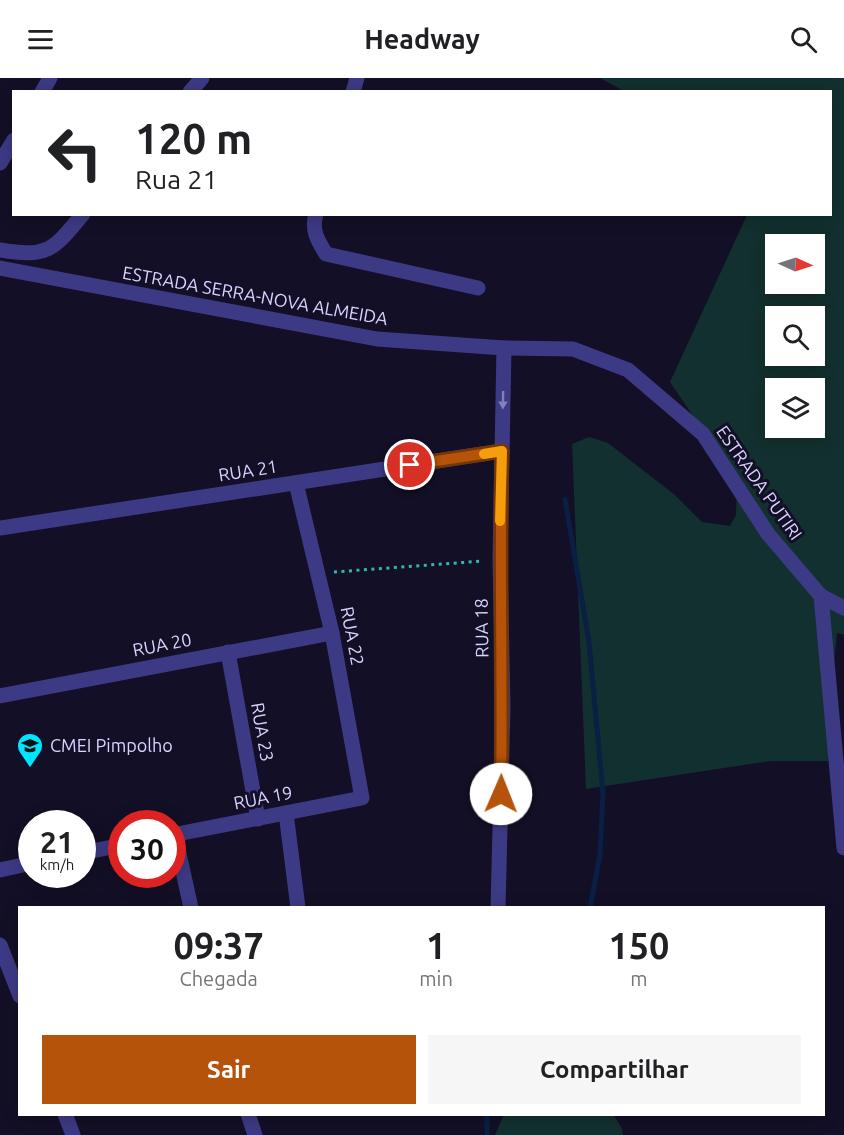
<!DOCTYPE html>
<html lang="pt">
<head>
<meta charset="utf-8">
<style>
	body { margin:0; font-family:Ubuntu,sans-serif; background:#f6f6f6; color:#202124; height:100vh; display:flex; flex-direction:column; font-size:22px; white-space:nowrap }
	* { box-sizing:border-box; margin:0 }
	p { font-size:20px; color:#757577 }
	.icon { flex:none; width:33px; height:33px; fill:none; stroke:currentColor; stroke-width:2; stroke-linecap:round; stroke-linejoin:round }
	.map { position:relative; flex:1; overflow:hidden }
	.details { position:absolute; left:18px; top:828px; width:807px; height:210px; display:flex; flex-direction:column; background:#fff; border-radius:0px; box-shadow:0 3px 15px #0003 }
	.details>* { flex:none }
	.guide { position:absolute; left:12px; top:12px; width:820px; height:126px; border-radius:0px; box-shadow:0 3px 15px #0003; background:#fff; color:#202124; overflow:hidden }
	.needle { width:39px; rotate:93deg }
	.tools { position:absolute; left:765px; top:156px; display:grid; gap:12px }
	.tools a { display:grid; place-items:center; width:60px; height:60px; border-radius:0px; background:#fff; box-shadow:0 3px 15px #0003; font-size:30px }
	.speed { position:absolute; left:18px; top:732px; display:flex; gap:12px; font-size:30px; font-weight:700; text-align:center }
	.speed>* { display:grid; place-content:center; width:78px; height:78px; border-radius:50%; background:#fff; box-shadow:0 3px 15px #0003; line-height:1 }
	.speed small { font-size:15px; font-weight:400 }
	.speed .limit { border:9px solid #d22; background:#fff; color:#111 }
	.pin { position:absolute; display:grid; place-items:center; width:51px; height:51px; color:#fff; margin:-26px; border:3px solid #fff; border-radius:50%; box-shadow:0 2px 6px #0007 }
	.me { position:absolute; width:66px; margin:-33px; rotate:1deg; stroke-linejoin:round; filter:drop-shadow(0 0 4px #0008) }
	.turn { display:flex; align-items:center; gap:21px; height:126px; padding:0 24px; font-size:27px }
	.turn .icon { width:78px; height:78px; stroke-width:2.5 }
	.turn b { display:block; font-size:42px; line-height:51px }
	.eta { display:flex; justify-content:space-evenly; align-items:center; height:102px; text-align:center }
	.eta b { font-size:36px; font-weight:700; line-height:42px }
	.primary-button { display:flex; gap:12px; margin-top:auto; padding:12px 24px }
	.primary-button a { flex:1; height:69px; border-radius:0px; background:#b45309; color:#fff; font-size:24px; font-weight:700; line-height:69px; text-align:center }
	.primary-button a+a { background:#f6f6f6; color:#202124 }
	header { display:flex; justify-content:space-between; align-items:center; height:78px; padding:0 24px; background:#fff; font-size:27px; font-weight:700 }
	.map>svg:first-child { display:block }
	.green { fill:#12302f; fill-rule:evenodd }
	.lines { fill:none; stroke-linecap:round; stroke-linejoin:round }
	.stream { stroke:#0a1f44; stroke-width:5 }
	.path { stroke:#2fb8b0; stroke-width:3; stroke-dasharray:3 4.5; stroke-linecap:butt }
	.minor { stroke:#3d3a85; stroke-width:15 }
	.oneway { fill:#837fbc }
	.route-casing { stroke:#753606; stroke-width:15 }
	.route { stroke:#b45309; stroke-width:10 }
	.slow { stroke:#f59e0b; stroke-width:10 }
	.labels { text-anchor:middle; stroke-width:6; stroke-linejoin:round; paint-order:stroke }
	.street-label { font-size:18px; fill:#d9d4ff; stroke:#130f26 }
	.poi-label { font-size:18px; fill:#d9d4ff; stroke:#130f26; text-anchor:start }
</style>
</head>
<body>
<header><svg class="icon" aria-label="menu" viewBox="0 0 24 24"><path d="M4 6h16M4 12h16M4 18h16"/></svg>Headway<svg class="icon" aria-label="search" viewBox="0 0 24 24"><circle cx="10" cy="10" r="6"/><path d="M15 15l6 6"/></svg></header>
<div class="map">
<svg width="844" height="1057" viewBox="0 0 844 1057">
	<rect width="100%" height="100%" fill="#130f26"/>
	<!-- green -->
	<g class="green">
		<path d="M600 0H844V557L837 555 828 642V683H770L586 711 572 366 589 359 608 365 675 417 702 444 730 448 736 437 737 403 670 304 747 137 831 136V14L624 13ZM776 166H814V206H776ZM776 238H814V278H776ZM776 310H814V350H776Z"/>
		<polygon points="504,1036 614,1037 622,1051 623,1057 495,1057"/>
	</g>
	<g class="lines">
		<!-- stream -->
		<g class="stream">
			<polyline points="565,421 589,564 603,715 600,776 590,830"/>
			<polyline points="487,1057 487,1036"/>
		</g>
		<!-- path -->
		<polyline class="path" points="334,494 483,483"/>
		<!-- minor -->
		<g class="minor">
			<polyline points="42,14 50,0"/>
			<polyline points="190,14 202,0"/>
			<polyline points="353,14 357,0"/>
			<polyline points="0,85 14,62"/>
			<path d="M316 136C311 152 318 163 326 176L478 210"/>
			<path d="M0 172C48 180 53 172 83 136"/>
			<polyline points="0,190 377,261 504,270 573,271 628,292 703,356 768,456 821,518 844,530"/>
			<polyline points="0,450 502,373"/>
			<polyline points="821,518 844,770"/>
			<polyline points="228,574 258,741"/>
			<polyline points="0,618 332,555"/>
			<polyline points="286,735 298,830"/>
			<polyline points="172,757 362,720 332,555 296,405"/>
			<polyline points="175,757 191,830"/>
			<polyline points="82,775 122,767"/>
			<polyline points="0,792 32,785"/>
			<polyline points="498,830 503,628 500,481 504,270"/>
			<polyline points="0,867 20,918"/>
			<polyline points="65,1036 73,1057"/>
			<polyline points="248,1036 255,1057"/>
		</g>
	</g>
	<!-- one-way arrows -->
	<defs><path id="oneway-solid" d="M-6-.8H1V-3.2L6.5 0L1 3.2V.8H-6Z" transform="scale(1.5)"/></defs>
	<use class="oneway" href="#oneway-solid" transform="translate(503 322) rotate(91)"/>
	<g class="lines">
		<defs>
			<path id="route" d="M410 387 502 373C499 488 503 602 501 716"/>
		</defs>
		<!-- route casing -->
		<use href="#route" class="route-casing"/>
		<!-- route -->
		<use href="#route" class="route"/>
		<!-- slow -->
		<polyline class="slow" points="484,376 502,373 500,443"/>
	</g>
	<!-- icons -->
	<defs>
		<symbol id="school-pin" viewBox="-11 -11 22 30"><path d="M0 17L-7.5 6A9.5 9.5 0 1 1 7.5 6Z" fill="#00e5ff" stroke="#130f26"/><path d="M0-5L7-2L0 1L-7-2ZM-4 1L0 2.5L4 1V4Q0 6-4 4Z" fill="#111"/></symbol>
	</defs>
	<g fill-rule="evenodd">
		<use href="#school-pin" x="15" y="653" width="30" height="40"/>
	</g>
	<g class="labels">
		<!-- street labels -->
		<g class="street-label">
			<text transform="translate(255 218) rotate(10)" y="6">ESTRADA SERRA-NOVA ALMEIDA</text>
			<text transform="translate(248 393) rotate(-9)" y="6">RUA 21</text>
			<text transform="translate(759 405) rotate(55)" y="6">ESTRADA PUTIRI</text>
			<text transform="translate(482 550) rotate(-91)" y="6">RUA 18</text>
			<text transform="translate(352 558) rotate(79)" y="6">RUA 22</text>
			<text transform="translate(162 567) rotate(-11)" y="6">RUA 20</text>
			<text transform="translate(262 654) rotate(80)" y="6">RUA 23</text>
			<text transform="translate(263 720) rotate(-11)" y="6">RUA 19</text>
		</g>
		<!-- poi labels -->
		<g class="poi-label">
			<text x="50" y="674">CMEI Pimpolho</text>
		</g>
	</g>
</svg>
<div class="tools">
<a><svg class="needle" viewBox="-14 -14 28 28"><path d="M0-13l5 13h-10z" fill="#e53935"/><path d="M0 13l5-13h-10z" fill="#757577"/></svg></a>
<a><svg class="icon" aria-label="search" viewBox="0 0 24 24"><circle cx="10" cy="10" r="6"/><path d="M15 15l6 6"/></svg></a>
<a><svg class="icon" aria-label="layers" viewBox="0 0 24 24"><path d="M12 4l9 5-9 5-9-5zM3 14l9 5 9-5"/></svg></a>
</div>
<div class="speed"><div>21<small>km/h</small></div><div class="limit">30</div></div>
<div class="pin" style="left:410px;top:387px;background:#d93025"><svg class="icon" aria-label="arrive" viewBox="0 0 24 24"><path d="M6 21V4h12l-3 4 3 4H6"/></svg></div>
<svg class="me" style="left:501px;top:716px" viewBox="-20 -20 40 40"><circle r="19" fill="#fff"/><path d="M0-13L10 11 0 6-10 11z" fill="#b45309"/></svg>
<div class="guide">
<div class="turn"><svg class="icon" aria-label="left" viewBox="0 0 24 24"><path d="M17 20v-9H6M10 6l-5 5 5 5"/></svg><div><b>120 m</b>Rua 21</div></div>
</div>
<section class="details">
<div class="eta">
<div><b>09:37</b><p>Chegada</p></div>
<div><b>1</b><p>min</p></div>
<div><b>150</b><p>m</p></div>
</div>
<div class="primary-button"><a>Sair</a><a>Compartilhar</a></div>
</section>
</div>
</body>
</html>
